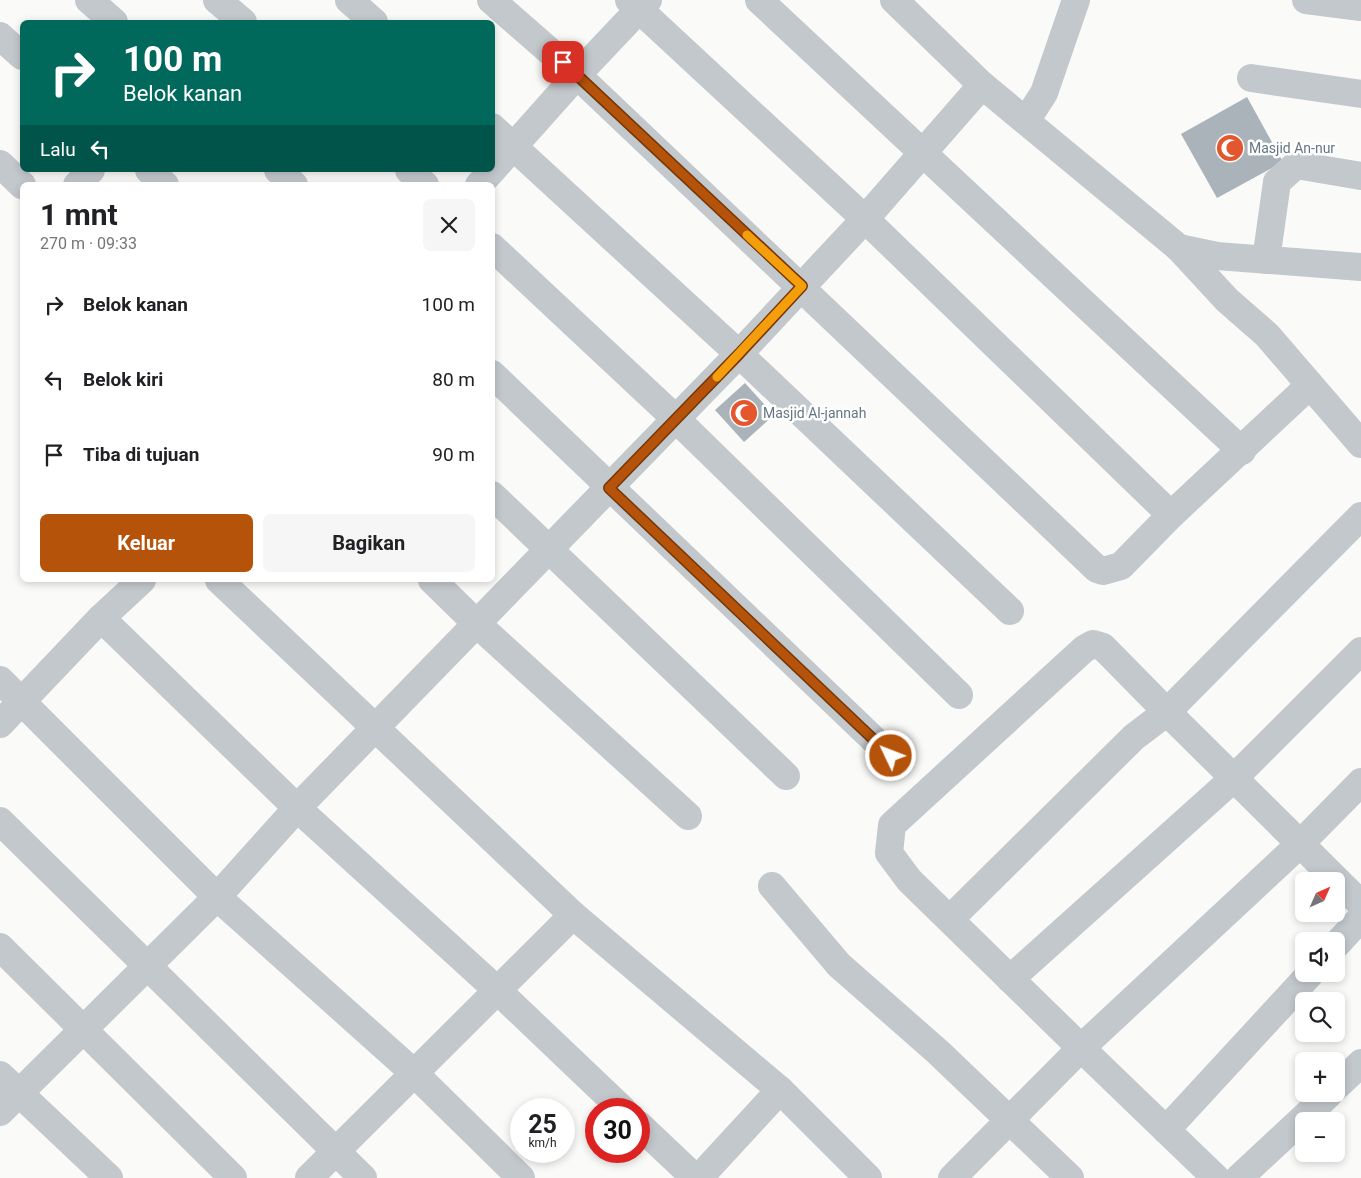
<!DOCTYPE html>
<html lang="id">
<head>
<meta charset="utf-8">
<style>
	body { margin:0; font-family:Roboto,sans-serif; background:#f6f6f6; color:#202124; height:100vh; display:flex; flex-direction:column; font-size:19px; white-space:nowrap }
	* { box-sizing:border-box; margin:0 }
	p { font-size:16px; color:#757577 }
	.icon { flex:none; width:28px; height:28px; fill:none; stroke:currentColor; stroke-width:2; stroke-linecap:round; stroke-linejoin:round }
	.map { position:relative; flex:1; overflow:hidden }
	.drawer { position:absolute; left:20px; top:182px; width:475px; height:400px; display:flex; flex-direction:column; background:#fff; border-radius:8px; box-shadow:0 2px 8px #0003 }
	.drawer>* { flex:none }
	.banner { position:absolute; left:20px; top:20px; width:475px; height:152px; border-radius:8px; box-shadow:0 2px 8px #0003; background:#00695c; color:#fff; overflow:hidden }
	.needle { width:32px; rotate:45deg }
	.tools { position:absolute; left:1295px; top:872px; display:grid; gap:10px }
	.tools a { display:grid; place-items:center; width:50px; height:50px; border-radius:8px; background:#fff; box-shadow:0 2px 8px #0003; font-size:25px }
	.speed { position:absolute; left:510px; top:1098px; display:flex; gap:10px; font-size:25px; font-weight:700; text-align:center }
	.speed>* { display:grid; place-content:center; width:65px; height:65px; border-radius:50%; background:#fff; box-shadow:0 2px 8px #0003; line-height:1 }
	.speed small { font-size:12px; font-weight:400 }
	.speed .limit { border:8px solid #d22; background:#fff; color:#111 }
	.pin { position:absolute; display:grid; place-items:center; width:42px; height:42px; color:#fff; margin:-21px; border-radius:10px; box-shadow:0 2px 8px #0006 }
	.me { position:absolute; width:55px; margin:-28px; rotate:313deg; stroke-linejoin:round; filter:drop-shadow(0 0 4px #0008) }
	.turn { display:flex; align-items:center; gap:18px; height:105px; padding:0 20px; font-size:22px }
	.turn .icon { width:65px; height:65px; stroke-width:2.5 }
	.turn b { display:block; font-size:35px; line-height:42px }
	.then { display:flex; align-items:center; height:48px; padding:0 20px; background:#0003; gap:10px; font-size:19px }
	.round { display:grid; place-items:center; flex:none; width:52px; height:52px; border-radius:8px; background:#f6f6f6 }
	.overview { display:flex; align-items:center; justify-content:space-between; height:85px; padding:0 20px }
	h1 { font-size:30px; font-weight:700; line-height:38px }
	.button { display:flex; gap:10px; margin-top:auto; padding:10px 20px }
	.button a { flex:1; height:58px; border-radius:8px; background:#b45309; color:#fff; font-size:20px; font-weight:700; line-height:58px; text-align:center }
	.button a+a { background:#f6f6f6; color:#202124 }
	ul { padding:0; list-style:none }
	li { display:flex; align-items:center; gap:15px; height:75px; padding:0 20px }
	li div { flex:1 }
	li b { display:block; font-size:19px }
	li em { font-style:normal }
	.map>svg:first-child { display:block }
	.building { fill:#aab3b9 }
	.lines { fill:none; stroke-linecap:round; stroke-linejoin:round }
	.minor { stroke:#c3c8cc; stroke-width:28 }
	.route-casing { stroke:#753606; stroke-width:12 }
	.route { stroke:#b45309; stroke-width:9 }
	.slow { stroke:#f59e0b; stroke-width:9 }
	.labels { text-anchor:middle; stroke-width:5; stroke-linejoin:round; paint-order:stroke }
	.poi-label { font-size:14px; fill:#657683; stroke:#fff; text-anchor:start }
</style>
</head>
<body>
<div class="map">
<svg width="1361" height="1178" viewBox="0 0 1361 1178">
	<rect width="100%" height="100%" fill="#fafaf8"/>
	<!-- building -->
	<g class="building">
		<polygon points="1247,97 1283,162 1217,198 1181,134"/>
		<polygon points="745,383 774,415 744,442 715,410"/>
	</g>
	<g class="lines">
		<!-- minor -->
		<g class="minor">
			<polyline points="89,0 114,22"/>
			<polyline points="217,0 243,22"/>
			<polyline points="349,0 374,22"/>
			<polyline points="491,0 577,75 1097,569 1103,571 1121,566 1171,515 1310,385"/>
			<polyline points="629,0 865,219 1171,515"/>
			<polyline points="759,0 1242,451"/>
			<polyline points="894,0 982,85 1179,248 1227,300 1267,335 1361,444"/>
			<polyline points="1306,0 1361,7"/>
			<polyline points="0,36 22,56"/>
			<polyline points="1251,78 1361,94"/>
			<polyline points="1026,121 1044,93 1076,0"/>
			<polyline points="492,127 739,354 1010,611"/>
			<polyline points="0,164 22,185"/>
			<polyline points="149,170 165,185"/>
			<polyline points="278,170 294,185"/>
			<polyline points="409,170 425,185"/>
			<polyline points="77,185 91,170"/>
			<polyline points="479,185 577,75 648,0"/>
			<polyline points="492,247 676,419 959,695"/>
			<polyline points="1179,248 1217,256 1361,267"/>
			<polyline points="1266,260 1277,182 1296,165 1361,176"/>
			<polyline points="492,374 891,756"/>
			<polyline points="492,495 786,776"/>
			<polyline points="1361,516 1167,712 1103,647 1093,644 1084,649 892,825 889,853 909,880 1081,1048 1300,844 1361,782"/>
			<polyline points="219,580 573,915 780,1090 868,1178"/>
			<polyline points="432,580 477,624 688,816"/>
			<polyline points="101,618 297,808 497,990 622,1109"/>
			<polyline points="0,680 217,897 414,1073 521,1178"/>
			<polyline points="0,724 101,618 142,580"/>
			<polyline points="0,821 363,1178"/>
			<polyline points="772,886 839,965 938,1052 1070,1178"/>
			<polyline points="950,919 1134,737 1167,712 1361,904"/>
			<polyline points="1336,945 1361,918"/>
			<polyline points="0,947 233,1178"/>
			<polyline points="1010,979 1233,779 1361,651"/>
			<polyline points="0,1075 109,1178"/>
			<polyline points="1336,1087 1361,1063"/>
			<polyline points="0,1112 217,897 297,808 739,354 865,219 982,85"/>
			<polyline points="639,1125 695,1178"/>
			<polyline points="1166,1130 1310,974"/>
			<polyline points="309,1178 573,915"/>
			<polyline points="699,1178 780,1090"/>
			<polyline points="952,1178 1081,1048 1216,1178"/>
			<polyline points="1239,1178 1329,1094"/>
		</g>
	</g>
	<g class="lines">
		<defs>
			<polyline id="route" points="563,62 802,286 739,354 609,488 891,756"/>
		</defs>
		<!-- route casing -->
		<use href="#route" class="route-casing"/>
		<!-- route -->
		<use href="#route" class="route"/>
		<!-- slow -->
		<polyline class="slow" points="717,377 802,286 747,235"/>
	</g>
	<!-- icons -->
	<defs>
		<symbol id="mosque-disc" viewBox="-11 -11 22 22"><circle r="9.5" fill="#e4572e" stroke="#fff"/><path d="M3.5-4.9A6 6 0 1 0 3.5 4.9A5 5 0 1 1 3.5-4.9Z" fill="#fff"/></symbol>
	</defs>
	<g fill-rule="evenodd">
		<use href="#mosque-disc" x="1214" y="132" width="32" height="32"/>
		<use href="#mosque-disc" x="728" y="397" width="32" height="32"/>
	</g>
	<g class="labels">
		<!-- poi labels -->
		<g class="poi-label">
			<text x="1249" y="153">Masjid An-nur</text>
			<text x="763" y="418">Masjid Al-jannah</text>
		</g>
	</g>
</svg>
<div class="tools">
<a><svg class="needle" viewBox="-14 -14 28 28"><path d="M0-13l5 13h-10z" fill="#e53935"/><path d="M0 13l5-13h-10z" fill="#757577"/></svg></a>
<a><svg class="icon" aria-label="sound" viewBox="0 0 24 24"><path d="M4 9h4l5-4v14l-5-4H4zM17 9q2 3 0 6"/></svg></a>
<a><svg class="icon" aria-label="search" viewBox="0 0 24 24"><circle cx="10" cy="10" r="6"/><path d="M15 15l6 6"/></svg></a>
<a>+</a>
<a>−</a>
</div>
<div class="speed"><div>25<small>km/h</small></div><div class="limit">30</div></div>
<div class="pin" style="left:563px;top:62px;background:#d93025"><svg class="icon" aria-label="arrive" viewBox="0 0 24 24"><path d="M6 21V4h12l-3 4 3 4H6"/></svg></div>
<svg class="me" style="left:891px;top:756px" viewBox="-20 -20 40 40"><circle r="17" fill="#b45309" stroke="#fff" stroke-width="3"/><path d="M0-11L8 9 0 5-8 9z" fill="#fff"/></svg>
<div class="banner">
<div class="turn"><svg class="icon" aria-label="right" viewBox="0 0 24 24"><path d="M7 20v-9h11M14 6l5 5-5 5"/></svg><div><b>100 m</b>Belok kanan</div></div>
<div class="then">Lalu<svg class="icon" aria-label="left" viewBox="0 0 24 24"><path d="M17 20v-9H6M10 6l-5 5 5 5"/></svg></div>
</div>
<section class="drawer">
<div class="overview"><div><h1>1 mnt</h1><p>270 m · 09:33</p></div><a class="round"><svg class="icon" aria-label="close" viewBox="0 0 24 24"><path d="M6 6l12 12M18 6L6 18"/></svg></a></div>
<ul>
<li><svg class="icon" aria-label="right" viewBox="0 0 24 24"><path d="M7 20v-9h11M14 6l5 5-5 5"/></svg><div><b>Belok kanan</b></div><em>100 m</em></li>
<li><svg class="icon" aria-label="left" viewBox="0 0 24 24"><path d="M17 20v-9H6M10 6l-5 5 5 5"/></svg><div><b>Belok kiri</b></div><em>80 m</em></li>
<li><svg class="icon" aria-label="arrive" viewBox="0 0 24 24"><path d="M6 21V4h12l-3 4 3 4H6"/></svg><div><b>Tiba di tujuan</b></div><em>90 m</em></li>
</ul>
<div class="button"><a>Keluar</a><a>Bagikan</a></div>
</section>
</div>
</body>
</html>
